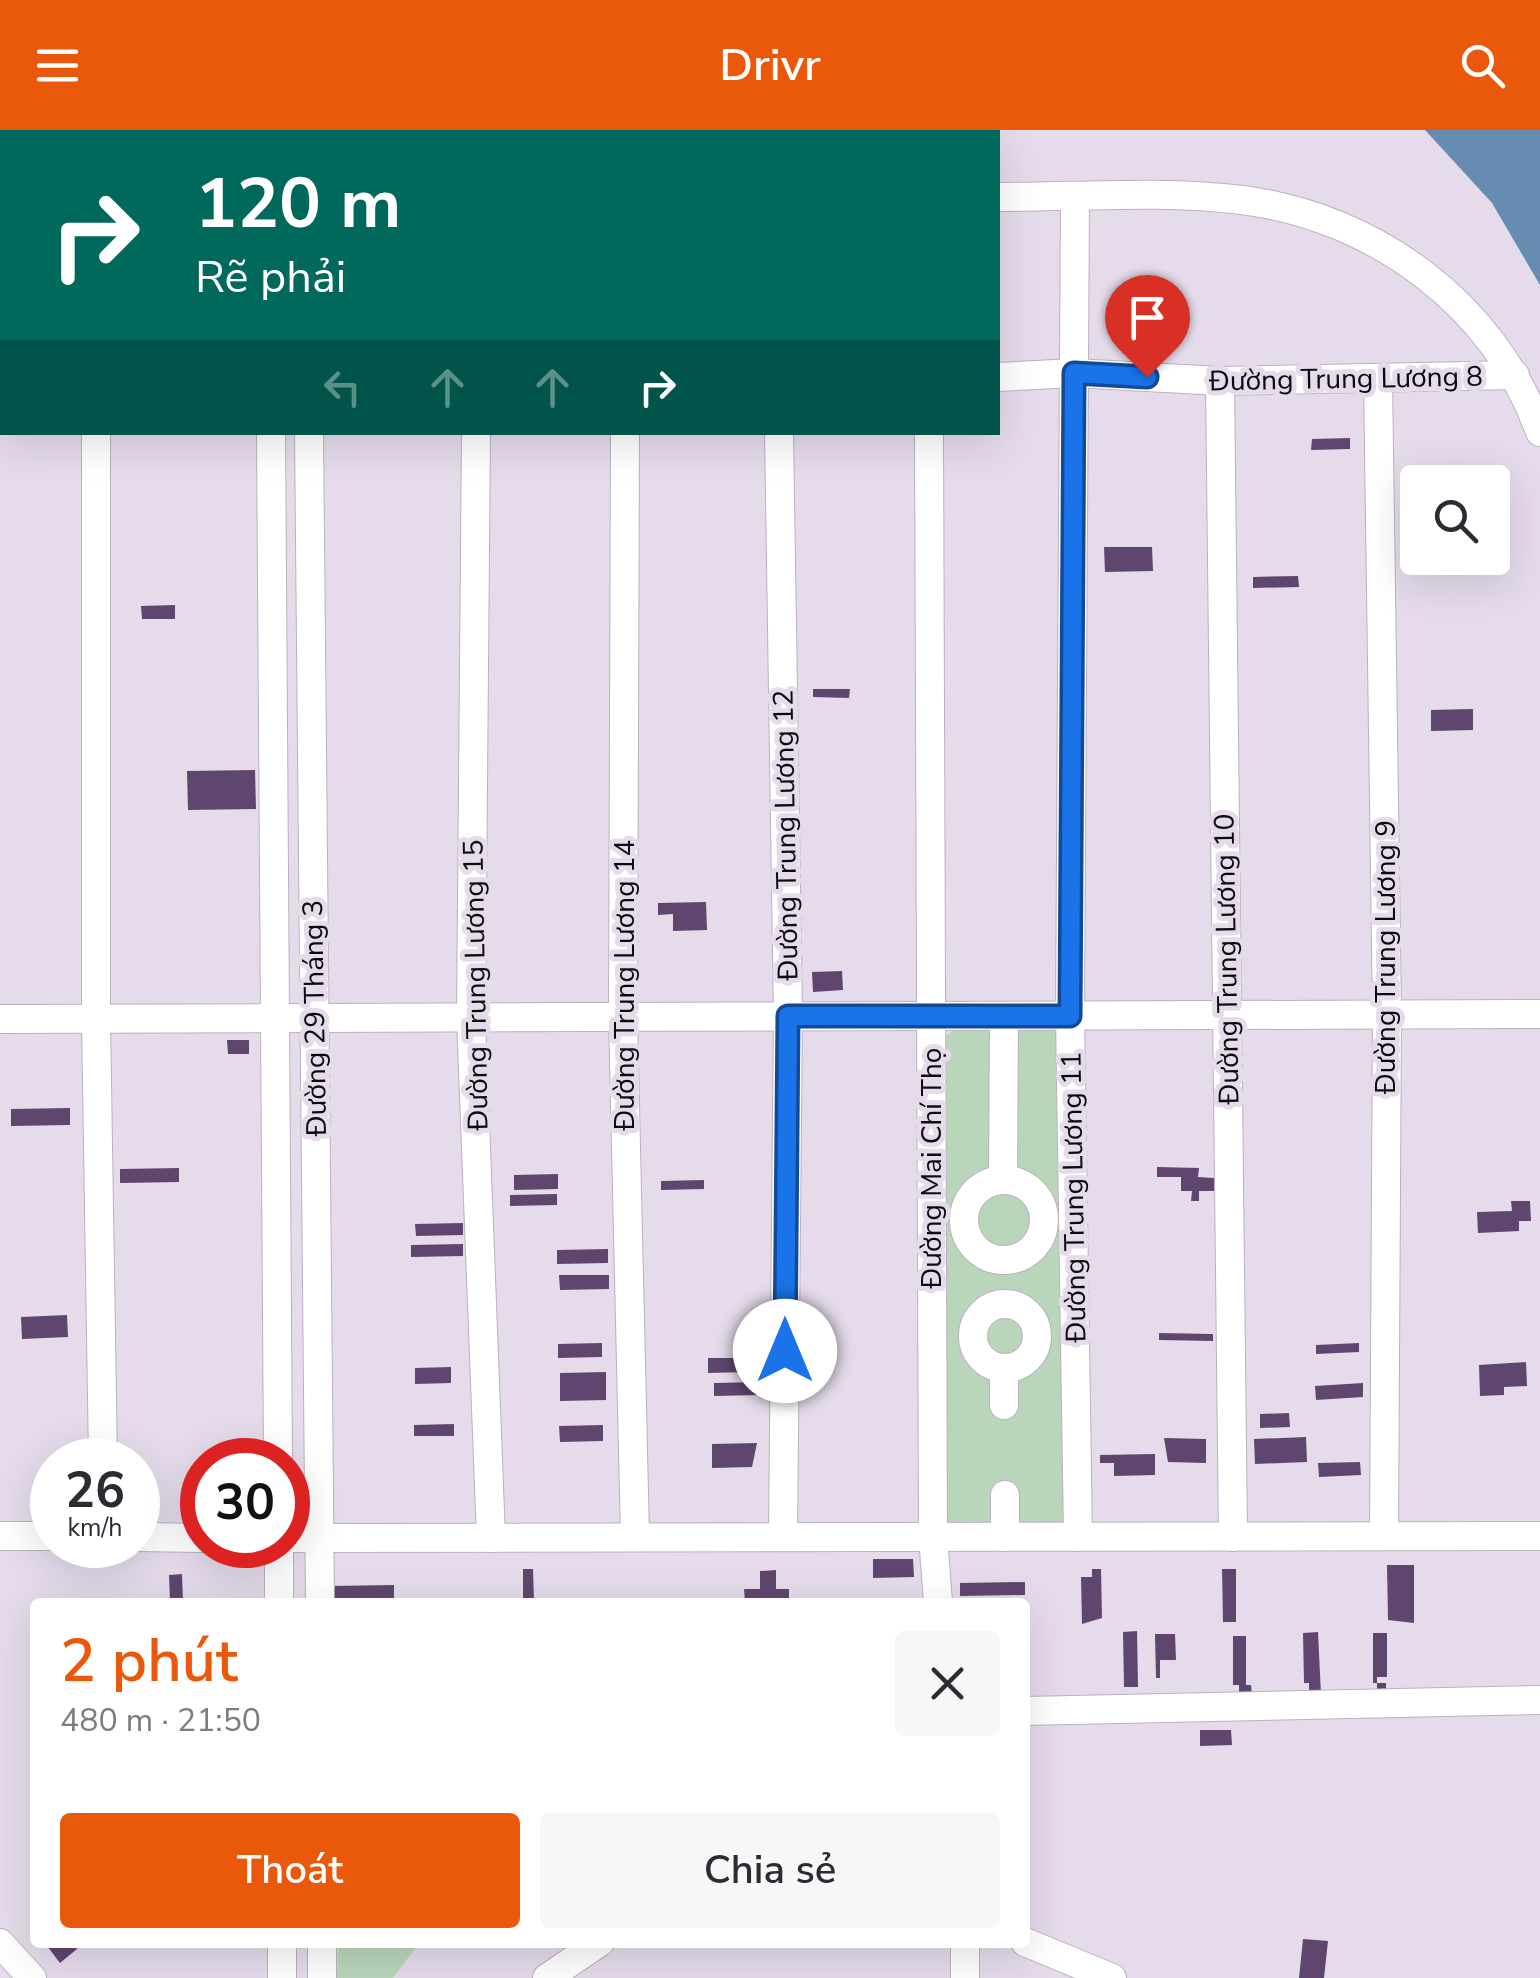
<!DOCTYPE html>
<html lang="vi">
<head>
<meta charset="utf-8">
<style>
	body { margin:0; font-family:"Nunito Sans",sans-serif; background:#f7f7f7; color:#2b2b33; height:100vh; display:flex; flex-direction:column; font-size:38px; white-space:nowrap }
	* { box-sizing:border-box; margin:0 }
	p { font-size:32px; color:#7c7c81 }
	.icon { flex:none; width:55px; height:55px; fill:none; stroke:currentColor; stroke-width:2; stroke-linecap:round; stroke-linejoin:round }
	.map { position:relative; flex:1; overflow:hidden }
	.sheet { position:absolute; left:30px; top:1468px; width:1000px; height:350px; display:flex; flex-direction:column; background:#fff; border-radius:10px; box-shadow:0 10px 40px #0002 }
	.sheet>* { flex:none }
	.guide { position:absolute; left:0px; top:0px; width:1000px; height:305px; box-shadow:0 10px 40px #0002; background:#00695c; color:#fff; overflow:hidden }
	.buttons { position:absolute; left:1400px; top:335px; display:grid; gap:20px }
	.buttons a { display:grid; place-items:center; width:110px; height:110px; border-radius:10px; background:#fff; box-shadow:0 10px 40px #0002; font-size:50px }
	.speed { position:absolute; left:30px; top:1308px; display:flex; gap:20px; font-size:50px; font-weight:700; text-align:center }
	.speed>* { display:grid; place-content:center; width:130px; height:130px; border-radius:50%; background:#fff; box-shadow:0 10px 40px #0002; line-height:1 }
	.speed small { font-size:25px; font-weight:400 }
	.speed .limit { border:15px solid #d22; background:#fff; color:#111 }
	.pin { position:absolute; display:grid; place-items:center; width:85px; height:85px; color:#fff; margin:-102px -42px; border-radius:50% 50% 50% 0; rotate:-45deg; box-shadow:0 0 10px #0007 }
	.pin .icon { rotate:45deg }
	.me { position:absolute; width:110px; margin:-55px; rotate:0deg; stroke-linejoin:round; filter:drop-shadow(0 0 8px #0008) }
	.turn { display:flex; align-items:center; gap:35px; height:210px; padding:0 30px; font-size:45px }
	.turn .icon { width:130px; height:130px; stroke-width:2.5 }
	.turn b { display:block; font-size:70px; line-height:85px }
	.lanes { display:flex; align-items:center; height:95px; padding:0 30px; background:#0003; justify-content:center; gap:50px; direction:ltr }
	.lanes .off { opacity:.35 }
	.round { display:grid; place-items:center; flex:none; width:105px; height:105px; border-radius:10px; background:#f7f7f7 }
	.headline { display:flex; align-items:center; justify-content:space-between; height:170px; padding:0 30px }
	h1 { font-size:60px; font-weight:600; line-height:75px; color:#ea580c }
	.button { display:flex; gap:20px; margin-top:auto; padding:20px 30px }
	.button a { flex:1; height:115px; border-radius:10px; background:#ea580c; color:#fff; font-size:40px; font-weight:600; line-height:115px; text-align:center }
	.button a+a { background:#f7f7f7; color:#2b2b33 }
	header { display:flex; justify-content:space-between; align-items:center; height:130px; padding:0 30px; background:#ea580c; color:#fff; font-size:45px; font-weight:600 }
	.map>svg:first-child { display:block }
	.green { fill:#b9d6bb }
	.water { fill:#678cb1 }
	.building { fill:#5f466e }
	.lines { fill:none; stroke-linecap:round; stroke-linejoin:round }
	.minor-casing { stroke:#bbb1c1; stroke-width:30 }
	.minor { stroke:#fff; stroke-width:28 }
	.route-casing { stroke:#114b97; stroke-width:25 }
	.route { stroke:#1a73e8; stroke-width:18 }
	.labels { text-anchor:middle; stroke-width:10; stroke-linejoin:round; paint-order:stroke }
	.street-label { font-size:28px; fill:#0d0a0f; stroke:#e5dbeb }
</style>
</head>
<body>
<header><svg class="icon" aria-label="menu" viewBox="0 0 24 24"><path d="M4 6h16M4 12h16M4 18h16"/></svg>Drivr<svg class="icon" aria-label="search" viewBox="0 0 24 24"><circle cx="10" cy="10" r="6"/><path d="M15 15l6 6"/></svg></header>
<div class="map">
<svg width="1540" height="1848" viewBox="0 0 1540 1848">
	<rect width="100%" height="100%" fill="#e5dbeb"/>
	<!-- green -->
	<g class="green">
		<polygon points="958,897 1054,898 1062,904 1066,1394 953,1399 946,1391 942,909"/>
		<polygon points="338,1813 338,1812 419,1813 393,1848 337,1848"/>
	</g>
	<!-- water -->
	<polygon class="water" points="1425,0 1540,0 1540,155 1492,73"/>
	<!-- building -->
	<g class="building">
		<polygon points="1350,308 1350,319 1311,320 1312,309"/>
		<polygon points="1104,417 1152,417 1153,441 1105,442"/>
		<polygon points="1298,446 1299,457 1253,458 1253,447"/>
		<polygon points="175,475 175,489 142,489 141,476"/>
		<polygon points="813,559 850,559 849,568 813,567"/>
		<polygon points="1473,579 1473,600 1431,601 1431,580"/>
		<polygon points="255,640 256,679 188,680 187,641"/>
		<polygon points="706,772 707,800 673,801 673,784 658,785 658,773"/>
		<polygon points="842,841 843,860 813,862 812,842"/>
		<polygon points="227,910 249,910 249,924 228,924"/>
		<polygon points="70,978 70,995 11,996 11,979"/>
		<polygon points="1157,1037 1199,1038 1198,1047 1214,1048 1214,1061 1199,1061 1199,1071 1191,1071 1192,1061 1181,1061 1181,1047 1157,1047"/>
		<polygon points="179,1038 179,1052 120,1053 120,1039"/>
		<polygon points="558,1044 558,1059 514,1060 514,1045"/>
		<polygon points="704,1050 704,1059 661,1060 661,1051"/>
		<polygon points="557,1064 557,1075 510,1076 510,1065"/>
		<polygon points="1511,1071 1530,1071 1531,1091 1519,1091 1519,1101 1478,1103 1477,1082 1512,1081"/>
		<polygon points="463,1093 463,1105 416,1106 415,1094"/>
		<polygon points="463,1114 463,1126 411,1127 411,1115"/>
		<polygon points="608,1119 608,1133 557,1134 557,1120"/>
		<polygon points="559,1145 609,1145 609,1159 560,1160"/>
		<polygon points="67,1185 68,1207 22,1209 21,1187"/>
		<polygon points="1159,1203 1213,1204 1213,1211 1159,1210"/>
		<polygon points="602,1213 602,1227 558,1228 558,1214"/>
		<polygon points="1359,1213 1359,1222 1316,1224 1316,1215"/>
		<polygon points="708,1228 749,1228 749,1242 708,1243"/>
		<polygon points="1526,1232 1527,1256 1504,1257 1504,1265 1480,1266 1479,1235"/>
		<polygon points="451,1237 451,1253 415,1254 415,1238"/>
		<polygon points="606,1242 606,1270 560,1271 560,1243"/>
		<polygon points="761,1252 761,1265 714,1266 714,1253"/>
		<polygon points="1363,1253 1363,1267 1316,1270 1315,1256"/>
		<polygon points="1289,1283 1290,1297 1260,1298 1260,1284"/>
		<polygon points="454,1294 454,1306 414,1306 414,1295"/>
		<polygon points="603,1295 603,1311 560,1312 559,1296"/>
		<polygon points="1306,1307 1307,1332 1255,1334 1254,1309"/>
		<polygon points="1164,1308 1206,1309 1206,1333 1168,1332"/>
		<polygon points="757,1313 752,1337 712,1338 712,1314"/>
		<polygon points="1155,1324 1155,1345 1114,1346 1114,1333 1100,1333 1100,1325"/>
		<polygon points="1360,1332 1361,1345 1319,1347 1318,1333"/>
		<polygon points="873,1429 913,1429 914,1447 873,1448"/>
		<polygon points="1387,1435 1414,1435 1414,1493 1388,1490"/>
		<polygon points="523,1439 533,1439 534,1472 523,1472"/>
		<polygon points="1092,1439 1101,1439 1102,1488 1082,1494 1081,1447 1092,1447"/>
		<polygon points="1222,1439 1236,1439 1236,1492 1223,1492"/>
		<polygon points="776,1440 776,1459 789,1459 789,1472 745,1472 744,1459 760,1459 760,1441"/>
		<polygon points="182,1444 183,1472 170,1472 169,1445"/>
		<polygon points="1025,1452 1025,1465 960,1466 960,1453"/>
		<polygon points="394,1455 394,1468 332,1469 332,1456"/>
		<polygon points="1137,1501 1138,1557 1124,1557 1123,1502"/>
		<polygon points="1318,1502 1321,1565 1309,1565 1309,1553 1304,1553 1303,1503"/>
		<polygon points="1373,1503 1387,1503 1387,1547 1377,1547 1377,1553 1386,1553 1386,1562 1377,1562 1377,1553 1373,1553"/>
		<polygon points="1155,1504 1175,1504 1176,1530 1160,1530 1160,1548 1156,1548"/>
		<polygon points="1233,1506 1246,1506 1246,1555 1251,1555 1252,1565 1239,1566 1239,1555 1233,1555"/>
		<polygon points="1200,1600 1231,1600 1232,1615 1200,1616"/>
		<polygon points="1303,1809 1328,1811 1324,1848 1299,1848"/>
		<polygon points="44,1812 72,1812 77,1819 60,1833"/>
	</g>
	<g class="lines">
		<defs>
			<g id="minor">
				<path d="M998 67C1078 67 1163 60 1242 70 1375 87 1494 174 1540 302"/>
				<polyline points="1075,67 1070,885 1078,1407"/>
				<polyline points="0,74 2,74"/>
				<polyline points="998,247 1074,243 1220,251 1515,245"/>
				<polyline points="1378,248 1387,884 1384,1406"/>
				<polyline points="1220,251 1233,1407"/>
				<polyline points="96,302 96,889 103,1330"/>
				<polyline points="271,302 278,1330"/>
				<polyline points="309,302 320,1472"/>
				<polyline points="476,302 471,888 491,1408"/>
				<polyline points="625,302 623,887 635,1407"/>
				<polyline points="779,302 788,886 783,1407"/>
				<polyline points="929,302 933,1407 938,1472"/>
				<polyline points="0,889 1540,884"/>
				<polyline points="1003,1049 1004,886"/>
				<circle cx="1004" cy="1090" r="40"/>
				<circle cx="1005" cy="1206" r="32"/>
				<polyline points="1004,1238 1004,1275"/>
				<polyline points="0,1406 52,1406"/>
				<polyline points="138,1407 202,1408"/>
				<polyline points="1005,1407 1005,1365"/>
				<polyline points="288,1408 1540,1406"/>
				<polyline points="279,1415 279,1472"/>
				<polyline points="1025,1581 1540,1570"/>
				<polyline points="282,1812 282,1848"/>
				<polyline points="322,1812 322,1848"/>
				<polyline points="1025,1812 1112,1848"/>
				<polyline points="0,1813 32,1848"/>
				<polyline points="547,1848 600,1812"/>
				<polyline points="965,1848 965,1812"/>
			</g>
		</defs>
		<!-- minor casing -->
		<use href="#minor" class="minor-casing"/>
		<!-- minor -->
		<use href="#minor" class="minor"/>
	</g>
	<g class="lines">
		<defs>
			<polyline id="route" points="785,1221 788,886 1070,886 1074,243 1147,247"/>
		</defs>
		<!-- route casing -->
		<use href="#route" class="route-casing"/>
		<!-- route -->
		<use href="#route" class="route"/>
	</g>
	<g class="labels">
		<!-- street labels -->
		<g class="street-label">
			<text transform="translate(1346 248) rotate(-1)" y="10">Đường Trung Lương 8</text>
			<text transform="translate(785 705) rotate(-91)" y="10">Đường Trung Lương 12</text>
			<text transform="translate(1385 827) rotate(-90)" y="10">Đường Trung Lương 9</text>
			<text transform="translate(1226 829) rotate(-91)" y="10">Đường Trung Lương 10</text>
			<text transform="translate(475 855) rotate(-91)" y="10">Đường Trung Lương 15</text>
			<text transform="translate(624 855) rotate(-90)" y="10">Đường Trung Lương 14</text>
			<text transform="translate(314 888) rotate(-91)" y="10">Đường 29 Tháng 3</text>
			<text transform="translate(931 1038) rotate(-90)" y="10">Đường Mai Chí Thọ</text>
			<text transform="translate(1073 1067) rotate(-91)" y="10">Đường Trung Lương 11</text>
		</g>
	</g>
</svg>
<div class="buttons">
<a><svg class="icon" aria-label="search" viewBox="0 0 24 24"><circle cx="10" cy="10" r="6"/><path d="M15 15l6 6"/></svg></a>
</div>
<div class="speed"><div>26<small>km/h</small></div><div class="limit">30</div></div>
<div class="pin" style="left:1147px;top:247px;background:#d93025"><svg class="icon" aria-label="arrive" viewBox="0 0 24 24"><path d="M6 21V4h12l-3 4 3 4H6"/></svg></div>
<svg class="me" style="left:785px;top:1221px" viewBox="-20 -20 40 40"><circle r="19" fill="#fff"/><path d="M0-13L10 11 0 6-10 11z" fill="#1a73e8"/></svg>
<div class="guide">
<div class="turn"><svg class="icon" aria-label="right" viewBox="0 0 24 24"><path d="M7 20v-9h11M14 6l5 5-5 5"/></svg><div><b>120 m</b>Rẽ phải</div></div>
<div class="lanes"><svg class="icon off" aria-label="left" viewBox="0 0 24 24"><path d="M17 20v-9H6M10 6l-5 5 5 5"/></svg><svg class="icon off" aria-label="ahead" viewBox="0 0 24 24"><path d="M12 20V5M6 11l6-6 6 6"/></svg><svg class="icon off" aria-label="ahead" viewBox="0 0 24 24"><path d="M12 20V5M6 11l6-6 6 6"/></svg><svg class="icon" aria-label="right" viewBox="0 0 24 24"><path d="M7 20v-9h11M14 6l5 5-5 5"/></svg></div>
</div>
<section class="sheet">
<div class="headline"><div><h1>2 phút</h1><p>480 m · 21:50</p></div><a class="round"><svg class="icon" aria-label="close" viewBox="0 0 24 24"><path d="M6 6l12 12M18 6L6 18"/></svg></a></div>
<div class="button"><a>Thoát</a><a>Chia sẻ</a></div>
</section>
</div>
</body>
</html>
